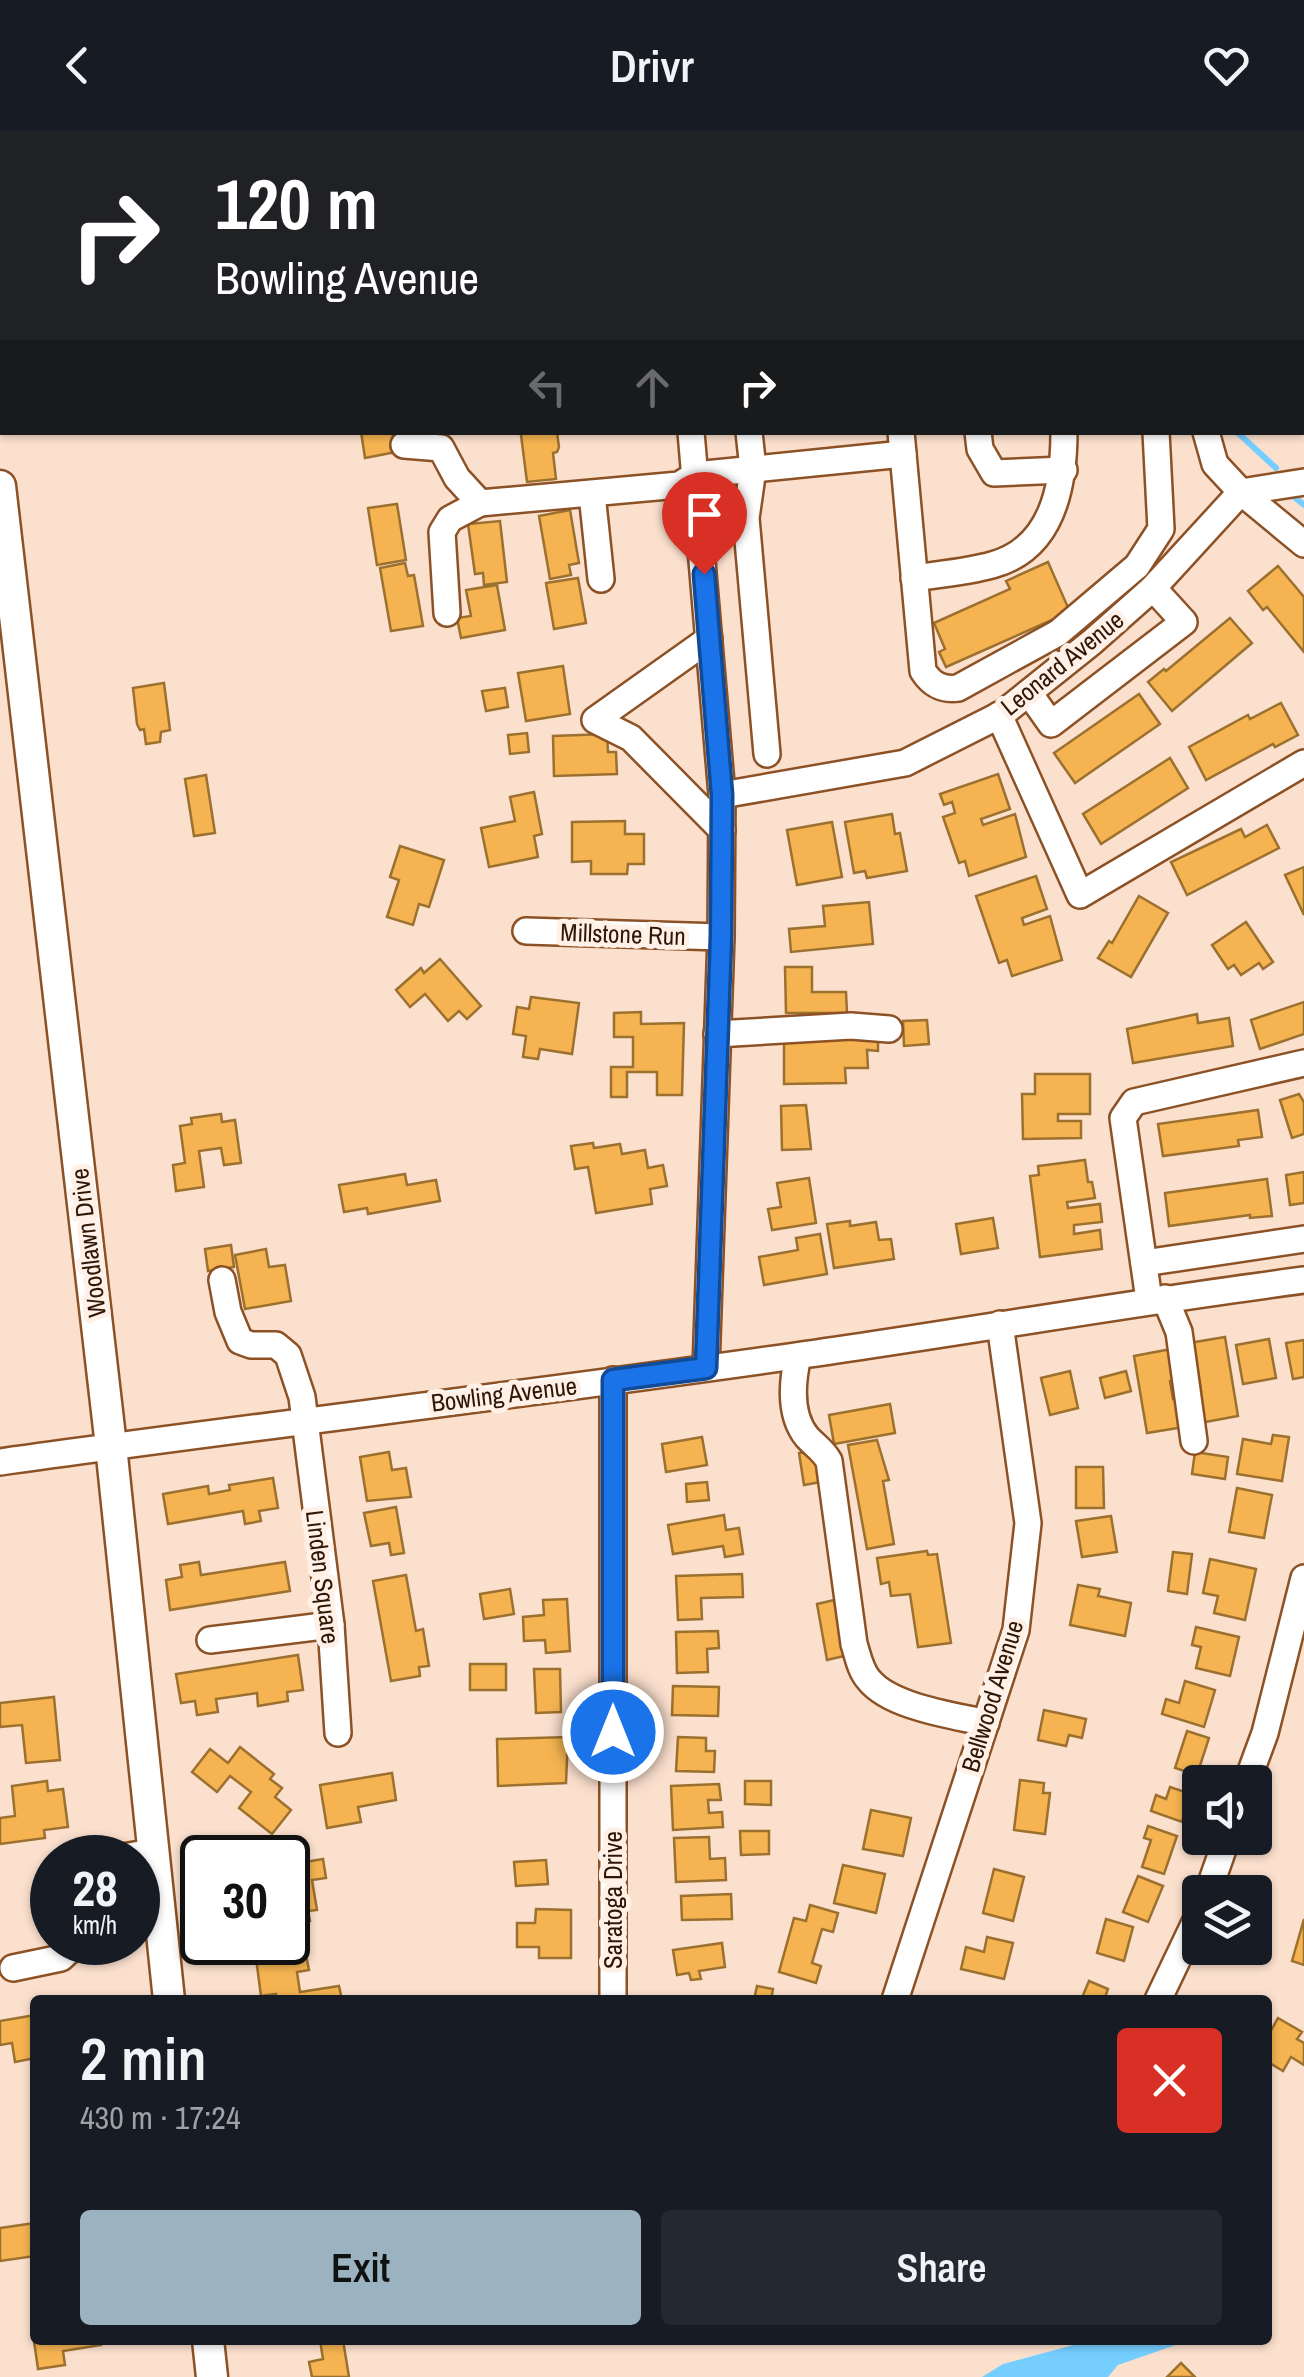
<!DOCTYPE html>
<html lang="en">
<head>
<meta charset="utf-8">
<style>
	body { margin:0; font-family:"Archivo Narrow",sans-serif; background:#242831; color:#f1f3f6; height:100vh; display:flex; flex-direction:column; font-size:38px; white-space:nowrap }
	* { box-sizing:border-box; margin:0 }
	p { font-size:32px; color:#9ea1a6 }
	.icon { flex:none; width:55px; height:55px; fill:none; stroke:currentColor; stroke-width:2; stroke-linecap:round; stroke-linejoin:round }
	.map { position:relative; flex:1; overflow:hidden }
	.sheet { position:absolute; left:30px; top:1865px; width:1242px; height:350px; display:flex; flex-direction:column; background:#171b24; border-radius:10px; box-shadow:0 2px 8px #0004 }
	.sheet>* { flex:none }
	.hud { position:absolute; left:0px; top:0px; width:1305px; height:305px; box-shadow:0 2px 8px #0004; background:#202124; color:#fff; overflow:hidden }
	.fabs { position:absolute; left:1182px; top:1635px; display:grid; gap:20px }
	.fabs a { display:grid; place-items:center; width:90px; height:90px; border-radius:10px; background:#171b24; box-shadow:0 2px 8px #0004; font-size:50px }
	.speed { position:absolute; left:30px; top:1705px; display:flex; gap:20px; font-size:50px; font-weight:700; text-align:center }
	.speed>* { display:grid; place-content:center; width:130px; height:130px; border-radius:50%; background:#171b24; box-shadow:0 2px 8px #0004; line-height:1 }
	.speed small { font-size:25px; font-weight:400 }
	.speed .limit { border:5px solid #111; border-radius:15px; background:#fff; color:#111 }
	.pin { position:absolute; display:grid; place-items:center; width:85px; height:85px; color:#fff; margin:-102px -42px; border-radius:50% 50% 50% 0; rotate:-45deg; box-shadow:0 0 10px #0007 }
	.pin .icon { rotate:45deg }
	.me { position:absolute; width:110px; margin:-55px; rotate:0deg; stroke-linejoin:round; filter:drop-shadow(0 0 8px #0008) }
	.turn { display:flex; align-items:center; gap:35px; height:210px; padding:0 50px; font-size:45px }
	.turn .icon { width:130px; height:130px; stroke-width:2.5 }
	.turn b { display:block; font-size:70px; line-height:85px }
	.lanes { display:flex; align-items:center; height:95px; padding:0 50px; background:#0003; justify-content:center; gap:50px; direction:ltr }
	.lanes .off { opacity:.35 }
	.round { display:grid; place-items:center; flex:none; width:105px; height:105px; border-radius:10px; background:#242831 }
	.headline { display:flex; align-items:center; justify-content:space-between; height:170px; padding:0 50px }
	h1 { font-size:60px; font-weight:600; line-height:75px }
	.button { display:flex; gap:20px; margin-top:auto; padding:20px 50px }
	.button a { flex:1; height:115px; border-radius:10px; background:#9bb3c1; color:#111; font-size:40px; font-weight:600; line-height:115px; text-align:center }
	.button a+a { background:#242831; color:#f1f3f6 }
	header { display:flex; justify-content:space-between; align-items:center; height:130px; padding:0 50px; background:#171b24; font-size:45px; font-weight:600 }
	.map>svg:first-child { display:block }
	.water { fill:#76ceff }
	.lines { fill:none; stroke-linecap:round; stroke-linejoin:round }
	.stream { stroke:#76ceff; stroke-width:6 }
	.building { fill:#f5b451; stroke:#9c702e; stroke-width:2.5 }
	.minor-casing { stroke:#8c5124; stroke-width:30 }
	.major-casing { stroke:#8c5124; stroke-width:35 }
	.minor { stroke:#fff; stroke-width:25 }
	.major { stroke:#fff; stroke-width:30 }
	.route-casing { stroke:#114b97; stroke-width:25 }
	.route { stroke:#1a73e8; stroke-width:18 }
	.labels { text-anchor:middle; stroke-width:10; stroke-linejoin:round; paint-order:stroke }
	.street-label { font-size:25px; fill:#301705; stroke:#fff1e8 }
</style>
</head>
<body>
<header><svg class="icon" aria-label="back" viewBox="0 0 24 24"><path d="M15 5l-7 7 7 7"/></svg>Drivr<svg class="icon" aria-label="heart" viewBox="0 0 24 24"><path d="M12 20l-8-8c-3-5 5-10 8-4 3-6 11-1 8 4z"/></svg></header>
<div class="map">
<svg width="1304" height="2247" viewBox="0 0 1304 2247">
	<rect width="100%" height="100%" fill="#fce0ce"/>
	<!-- water -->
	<polygon class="water" points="1092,2210 1190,2210 1118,2235 1108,2247 982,2247 1003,2234"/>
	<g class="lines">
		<!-- stream -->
		<g class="stream">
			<polyline points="1177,0 1177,2"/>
			<polyline points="1237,302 1276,338"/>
			<polyline points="1293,366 1304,375"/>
		</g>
	</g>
	<!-- building -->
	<g class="building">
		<polygon points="361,302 392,302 396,322 365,328"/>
		<polygon points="525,302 557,302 559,317 557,322 553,323 556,349 527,352 521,305"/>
		<polygon points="397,374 406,430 377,435 368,378"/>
		<polygon points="570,380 579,433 569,435 571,445 550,449 539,386"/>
		<polygon points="500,391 507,452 484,455 483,443 475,444 468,394"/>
		<polygon points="1048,432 1070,482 946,537 939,522 945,519 934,493 1010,459 1006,451"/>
		<polygon points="405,433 408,446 414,445 423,496 391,501 380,438"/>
		<polygon points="1278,436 1304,467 1304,522 1267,477 1263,480 1248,461"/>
		<polygon points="578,448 586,493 554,499 546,453"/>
		<polygon points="497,455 505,500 461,508 457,488 471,486 466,460"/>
		<polygon points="1230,488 1252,513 1172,581 1148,552 1164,539 1166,541"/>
		<polygon points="563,536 570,584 526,591 518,543"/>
		<polygon points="164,553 170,600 161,602 160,612 146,614 144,599 140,600 137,594 133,558"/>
		<polygon points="505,558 508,577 486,581 482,561"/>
		<polygon points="1139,564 1160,594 1075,653 1054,623"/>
		<polygon points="1281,573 1298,605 1275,617 1273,614 1206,650 1189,617 1248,585 1250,589"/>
		<polygon points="527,603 529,622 510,624 508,605"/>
		<polygon points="607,604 608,622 616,622 617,644 554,646 553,606"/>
		<polygon points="1170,628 1188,658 1101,714 1083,684"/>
		<polygon points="998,644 1010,679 981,689 983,695 1015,684 1026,727 969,746 965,731 959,733 943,687 955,683 952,672 944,675 940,664"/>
		<polygon points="206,645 215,703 194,706 185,649"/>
		<polygon points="534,662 542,704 534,706 538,727 489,737 481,698 515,691 510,667"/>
		<polygon points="892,684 895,704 900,703 907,741 867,748 865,741 854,743 845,692"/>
		<polygon points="625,691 625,704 644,704 644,734 628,734 627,744 591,744 591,731 572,732 572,692"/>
		<polygon points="832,692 842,747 797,755 787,700"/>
		<polygon points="1267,695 1279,718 1187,765 1171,732 1241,699 1245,707"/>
		<polygon points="400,716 444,730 429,777 419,774 413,795 387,787 399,750 390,747"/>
		<polygon points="1304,737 1304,785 1285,745"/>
		<polygon points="1036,746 1047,779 1022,788 1024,795 1050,786 1062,830 1012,846 1007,830 999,833 976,766"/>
		<polygon points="1139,766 1168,783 1131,847 1098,828 1109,811 1112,813"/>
		<polygon points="869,772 873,814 791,822 789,799 825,796 823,776"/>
		<polygon points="1246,792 1273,832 1263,839 1259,833 1241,845 1234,835 1228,839 1212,815"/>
		<polygon points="440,829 481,876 467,889 459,881 448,891 425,864 410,877 396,860 421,838 424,843"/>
		<polygon points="785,837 812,837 812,862 846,862 847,883 786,883"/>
		<polygon points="531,867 579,873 572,924 540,919 538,929 523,927 526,906 513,904 517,877 529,879"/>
		<polygon points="1304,872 1304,904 1260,919 1251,890"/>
		<polygon points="641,882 641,894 684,893 682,965 657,965 657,942 627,942 627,967 611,967 611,937 633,937 633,907 614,907 614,883"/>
		<polygon points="1197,884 1198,893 1229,888 1233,916 1133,933 1127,899"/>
		<polygon points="927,890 929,914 904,916 903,891"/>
		<polygon points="878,902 878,921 867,920 868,938 845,938 846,953 784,954 784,904"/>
		<polygon points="1035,944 1090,944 1090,984 1058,984 1058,991 1081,991 1081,1008 1023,1009 1022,964 1035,964"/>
		<polygon points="1299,964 1304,972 1304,1004 1292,1008 1280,970"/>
		<polygon points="806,975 811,1019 782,1020 781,976"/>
		<polygon points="1258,980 1262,1007 1238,1010 1239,1016 1163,1026 1158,994"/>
		<polygon points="221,984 222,992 235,990 241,1033 224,1035 221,1018 199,1021 204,1057 176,1061 173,1035 185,1033 180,996 192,994 191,988"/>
		<polygon points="593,1013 594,1018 620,1014 622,1024 645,1020 648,1038 663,1035 667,1056 650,1059 652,1074 596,1083 588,1037 575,1039 571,1016"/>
		<polygon points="1085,1030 1088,1052 1092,1052 1095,1068 1067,1072 1068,1078 1100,1074 1102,1092 1074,1095 1074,1104 1100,1100 1102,1119 1040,1127 1030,1046 1039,1045 1038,1036"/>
		<polygon points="1304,1042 1304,1073 1290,1075 1286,1045"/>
		<polygon points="405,1044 407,1055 436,1050 440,1071 368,1084 367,1078 344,1082 339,1055"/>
		<polygon points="809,1048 816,1093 772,1100 768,1079 781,1077 777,1053"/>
		<polygon points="1267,1049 1272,1086 1250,1088 1250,1085 1169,1096 1165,1063"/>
		<polygon points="993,1088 998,1118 961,1124 956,1094"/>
		<polygon points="850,1091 850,1096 876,1092 879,1110 891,1109 894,1129 834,1138 827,1094"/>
		<polygon points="820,1104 827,1144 764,1155 759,1127 798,1120 796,1108"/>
		<polygon points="231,1115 234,1137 208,1141 205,1119"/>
		<polygon points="266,1119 269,1137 285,1135 291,1171 245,1179 235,1125"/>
		<polygon points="1225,1207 1238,1286 1200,1293 1195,1262 1201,1261 1198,1243 1194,1244 1189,1213"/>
		<polygon points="1269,1209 1276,1248 1243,1254 1236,1215"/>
		<polygon points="1304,1210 1304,1247 1293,1249 1286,1213"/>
		<polygon points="1171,1219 1177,1250 1170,1251 1173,1269 1178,1268 1184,1297 1147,1303 1134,1226"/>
		<polygon points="1070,1241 1078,1278 1050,1285 1041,1248"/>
		<polygon points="1126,1241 1131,1261 1105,1268 1100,1248"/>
		<polygon points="890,1274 895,1303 834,1314 829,1285"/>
		<polygon points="1273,1305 1289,1307 1282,1351 1237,1344 1243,1309 1271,1314"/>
		<polygon points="702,1307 707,1335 666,1342 662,1314"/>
		<polygon points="877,1310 889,1350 883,1351 894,1414 867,1419 848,1315"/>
		<polygon points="816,1320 821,1352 804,1355 799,1323"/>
		<polygon points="389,1322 392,1340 406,1338 411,1367 367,1371 360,1327"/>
		<polygon points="1195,1322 1228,1327 1225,1349 1192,1344"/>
		<polygon points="1076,1337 1103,1337 1104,1378 1076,1378"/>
		<polygon points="273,1348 278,1378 259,1381 261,1391 245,1394 243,1381 168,1394 163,1364 208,1356 209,1364 230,1360 229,1355"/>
		<polygon points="707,1352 709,1370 687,1372 686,1354"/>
		<polygon points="1237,1358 1272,1365 1264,1408 1229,1402"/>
		<polygon points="396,1377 404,1423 391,1425 389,1413 371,1416 364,1383"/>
		<polygon points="724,1385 726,1400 739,1398 743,1424 725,1427 723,1416 673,1424 668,1395"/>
		<polygon points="1111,1386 1117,1422 1082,1427 1076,1391"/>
		<polygon points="927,1421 928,1425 937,1424 951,1513 918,1517 910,1464 891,1466 889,1452 881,1454 877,1428"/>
		<polygon points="1173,1422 1192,1424 1187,1464 1168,1461"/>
		<polygon points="1210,1429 1256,1439 1245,1490 1214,1483 1218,1466 1203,1463"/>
		<polygon points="199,1432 201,1445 285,1432 290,1461 170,1480 166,1450 182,1447 180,1435"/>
		<polygon points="742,1444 743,1467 701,1468 702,1489 678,1490 676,1446"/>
		<polygon points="406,1445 416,1501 423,1499 429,1536 419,1537 420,1546 391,1551 373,1451"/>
		<polygon points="1078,1455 1100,1459 1098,1466 1131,1473 1125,1506 1070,1495"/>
		<polygon points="510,1459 514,1484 484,1489 480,1464"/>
		<polygon points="567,1469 570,1521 546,1523 545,1510 524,1511 523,1487 544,1485 543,1470"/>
		<polygon points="834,1470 844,1526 827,1530 817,1474"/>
		<polygon points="1196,1497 1239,1507 1230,1546 1196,1538 1201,1517 1192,1515"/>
		<polygon points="718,1501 719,1518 707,1519 708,1542 677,1543 676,1502"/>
		<polygon points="298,1525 303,1560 287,1562 288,1571 258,1576 257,1563 216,1569 218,1582 197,1585 195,1571 181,1573 176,1544"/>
		<rect x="470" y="1534" width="36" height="26"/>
		<polygon points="534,1539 560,1539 561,1582 536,1583"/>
		<polygon points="1185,1551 1215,1560 1204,1597 1162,1584 1166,1569 1179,1573"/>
		<polygon points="673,1556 719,1557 718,1586 672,1585"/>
		<polygon points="54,1567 60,1630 26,1633 22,1595 0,1597 0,1573"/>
		<polygon points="1044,1580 1086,1589 1082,1608 1069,1605 1066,1616 1038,1610"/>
		<polygon points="1187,1601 1209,1608 1197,1645 1175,1638"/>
		<polygon points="568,1607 566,1653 498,1656 497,1609"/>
		<polygon points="678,1607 706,1608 706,1621 715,1621 714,1642 676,1641"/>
		<polygon points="240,1617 274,1644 270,1649 282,1658 275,1667 291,1680 272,1704 239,1678 251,1662 230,1646 217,1662 192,1642 210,1619 228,1633"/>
		<polygon points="392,1643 396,1670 358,1677 361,1692 327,1698 320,1655"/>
		<polygon points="1020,1650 1044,1653 1043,1663 1050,1663 1045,1704 1014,1700"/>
		<polygon points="47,1651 48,1661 63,1659 68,1697 44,1700 45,1708 0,1714 0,1688 15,1686 12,1656"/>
		<polygon points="745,1651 771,1651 771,1675 745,1674"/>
		<polygon points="719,1654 721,1670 708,1670 709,1683 722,1682 723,1697 673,1700 671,1656"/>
		<polygon points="1170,1657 1191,1664 1182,1692 1151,1681 1156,1665 1166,1669"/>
		<polygon points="871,1680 911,1688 903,1726 863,1719"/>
		<polygon points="1148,1696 1177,1706 1164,1744 1142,1737 1151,1710 1144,1708"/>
		<polygon points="740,1701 769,1701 769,1724 741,1725"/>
		<polygon points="709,1707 710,1729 725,1728 726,1750 676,1752 674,1708"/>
		<polygon points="323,1729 326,1748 312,1750 317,1780 308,1781 310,1791 288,1795 288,1735"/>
		<polygon points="546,1730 548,1754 516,1756 514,1732"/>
		<polygon points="843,1735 885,1744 876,1783 834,1773"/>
		<polygon points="994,1739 1024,1747 1013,1791 983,1783"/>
		<polygon points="1138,1746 1163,1756 1148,1792 1123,1782"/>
		<polygon points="731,1764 732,1789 682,1790 681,1766"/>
		<polygon points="810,1775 838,1783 833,1802 822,1799 812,1833 821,1836 816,1853 779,1842 794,1788 806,1791"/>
		<polygon points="536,1779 571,1780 571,1828 539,1828 539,1817 517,1817 517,1793 535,1793"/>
		<polygon points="1106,1789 1133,1797 1124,1831 1097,1823"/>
		<polygon points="1304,1789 1304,1835 1292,1831"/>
		<polygon points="987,1807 1013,1813 1004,1849 961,1839 966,1817 984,1822"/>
		<polygon points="722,1813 725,1837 699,1841 701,1849 691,1850 689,1843 677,1845 673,1820"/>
		<polygon points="305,1820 309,1840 297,1842 300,1862 339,1856 342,1870 277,1870 276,1864 261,1866 256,1828"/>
		<polygon points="1089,1851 1108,1859 1104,1870 1081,1870"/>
		<polygon points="757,1856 773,1859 771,1870 754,1870"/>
		<polygon points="35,1885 35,1928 15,1932 12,1913 0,1915 0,1891"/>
		<polygon points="1278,1888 1302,1902 1297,1909 1304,1913 1304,1935 1291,1927 1283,1941 1268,1932 1268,1906"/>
		<polygon points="35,2093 35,2126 0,2131 0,2098"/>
		<polygon points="33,2204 35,2210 100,2210 101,2215 63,2221 65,2235 38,2239"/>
		<polygon points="320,2210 343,2210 349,2247 312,2247 309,2232 323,2229"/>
		<polygon points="1181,2233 1195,2247 1167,2247"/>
	</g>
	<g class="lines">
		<defs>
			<g id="minor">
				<polyline points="657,0 657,2"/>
				<polyline points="1115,0 1116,2"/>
				<polyline points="1152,0 1152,2"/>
				<polyline points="942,1 942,2"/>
				<polyline points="1054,2 1055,0"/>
				<polyline points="691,302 722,665 721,807 706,1238"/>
				<polyline points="749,302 753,339 746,388 767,624"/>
				<path d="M901 302 923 541C932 555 942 560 958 558L1058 503 1137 436 1161 399 1156 302"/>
				<polyline points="978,302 980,319 994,343 1064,340"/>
				<polyline points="1206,302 1215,334 1241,362 1304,414"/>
				<polyline points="404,315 441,318 457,348 480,373 450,389 442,402 447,483"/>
				<polyline points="592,364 601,449"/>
				<polyline points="480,373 679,355 695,345 903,324"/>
				<path d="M914 448C940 444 967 442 992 435 1052 419 1064 357 1064 302"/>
				<polyline points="709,509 595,590 631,608 722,700"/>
				<polyline points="1029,563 1051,594 1184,492 1153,458"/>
				<polyline points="999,585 1080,765 1304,633"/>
				<polyline points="722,665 905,633 1002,584 1092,512 1153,458 1241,362 1304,352"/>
				<polyline points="526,801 721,807"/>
				<polyline points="717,904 851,896 889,899"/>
				<polyline points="1144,1133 1304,1109"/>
				<polyline points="222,1150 228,1182 240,1211 251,1215 276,1215 288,1225 302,1267 331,1495 338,1603"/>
				<polyline points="1165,1168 1179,1202 1194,1311"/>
				<polyline points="1149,1170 1123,988 1134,972 1304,933"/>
				<path d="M798 1226C792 1252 789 1285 807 1307 815 1316 823 1320 829 1331L854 1514C858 1526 860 1540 869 1550 891 1577 952 1585 986 1593"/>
				<polyline points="613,1250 613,1870"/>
				<path d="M0 1332C265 1295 530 1264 795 1226 965 1202 1134 1172 1304 1150"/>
				<polyline points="210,1510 331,1495"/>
				<polyline points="1247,1652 1265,1603 1304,1448"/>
				<polyline points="116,1728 153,1722"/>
				<polyline points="1208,1762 1227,1708"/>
				<polyline points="13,1838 61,1828 78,1812"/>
				<polyline points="895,1870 1016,1500 1028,1393 1000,1194"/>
				<polyline points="1158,1870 1200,1782"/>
			</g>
			<g id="major">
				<polyline points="0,356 111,1316 169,1870"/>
				<polyline points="208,2210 212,2247"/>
			</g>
		</defs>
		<!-- minor casing -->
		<use href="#minor" class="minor-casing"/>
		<!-- major casing -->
		<use href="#major" class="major-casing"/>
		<!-- minor -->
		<use href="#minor" class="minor"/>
		<!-- major -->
		<use href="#major" class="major"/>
	</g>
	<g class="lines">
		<defs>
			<polyline id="route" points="613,1602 613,1250 706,1238 721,807 722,665 704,444"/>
		</defs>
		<!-- route casing -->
		<use href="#route" class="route-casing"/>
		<!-- route -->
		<use href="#route" class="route"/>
	</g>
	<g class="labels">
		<!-- street labels -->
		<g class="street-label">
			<text transform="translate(1062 533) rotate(-39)" y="9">Leonard Avenue</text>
			<text transform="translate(623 804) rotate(2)" y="9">Millstone Run</text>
			<text transform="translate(88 1113) rotate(-97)" y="9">Woodlawn Drive</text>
			<text transform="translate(504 1264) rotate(-7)" y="9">Bowling Avenue</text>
			<text transform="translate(323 1447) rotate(83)" y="9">Linden Square</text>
			<text transform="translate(992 1566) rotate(-73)" y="9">Bellwood Avenue</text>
			<text transform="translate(613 1770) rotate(-90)" y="9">Saratoga Drive</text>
		</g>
	</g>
</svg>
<div class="fabs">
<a><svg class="icon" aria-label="sound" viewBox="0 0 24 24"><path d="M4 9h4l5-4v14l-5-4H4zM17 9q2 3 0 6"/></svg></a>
<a><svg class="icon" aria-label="layers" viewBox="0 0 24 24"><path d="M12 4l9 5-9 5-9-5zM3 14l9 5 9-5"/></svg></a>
</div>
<div class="speed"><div>28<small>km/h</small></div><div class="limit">30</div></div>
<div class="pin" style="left:704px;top:444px;background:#d93025"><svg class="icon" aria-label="arrive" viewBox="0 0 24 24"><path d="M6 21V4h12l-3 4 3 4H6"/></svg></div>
<svg class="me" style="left:613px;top:1602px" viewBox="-20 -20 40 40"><circle r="17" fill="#1a73e8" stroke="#fff" stroke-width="3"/><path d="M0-11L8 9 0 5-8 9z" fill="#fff"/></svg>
<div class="hud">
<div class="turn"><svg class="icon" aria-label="right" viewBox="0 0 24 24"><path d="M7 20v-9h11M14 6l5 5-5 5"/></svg><div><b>120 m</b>Bowling Avenue</div></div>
<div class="lanes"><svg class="icon off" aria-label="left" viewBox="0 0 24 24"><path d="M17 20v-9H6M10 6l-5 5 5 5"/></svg><svg class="icon off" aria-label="ahead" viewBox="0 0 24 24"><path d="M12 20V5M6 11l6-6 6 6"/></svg><svg class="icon" aria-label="right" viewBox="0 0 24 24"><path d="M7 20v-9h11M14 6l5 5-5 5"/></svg></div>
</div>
<section class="sheet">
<div class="headline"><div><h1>2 min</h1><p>430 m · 17:24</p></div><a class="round" style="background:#d93025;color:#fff"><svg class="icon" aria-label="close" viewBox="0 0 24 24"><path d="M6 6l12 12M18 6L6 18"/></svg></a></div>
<div class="button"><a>Exit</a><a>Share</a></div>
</section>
</div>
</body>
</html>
